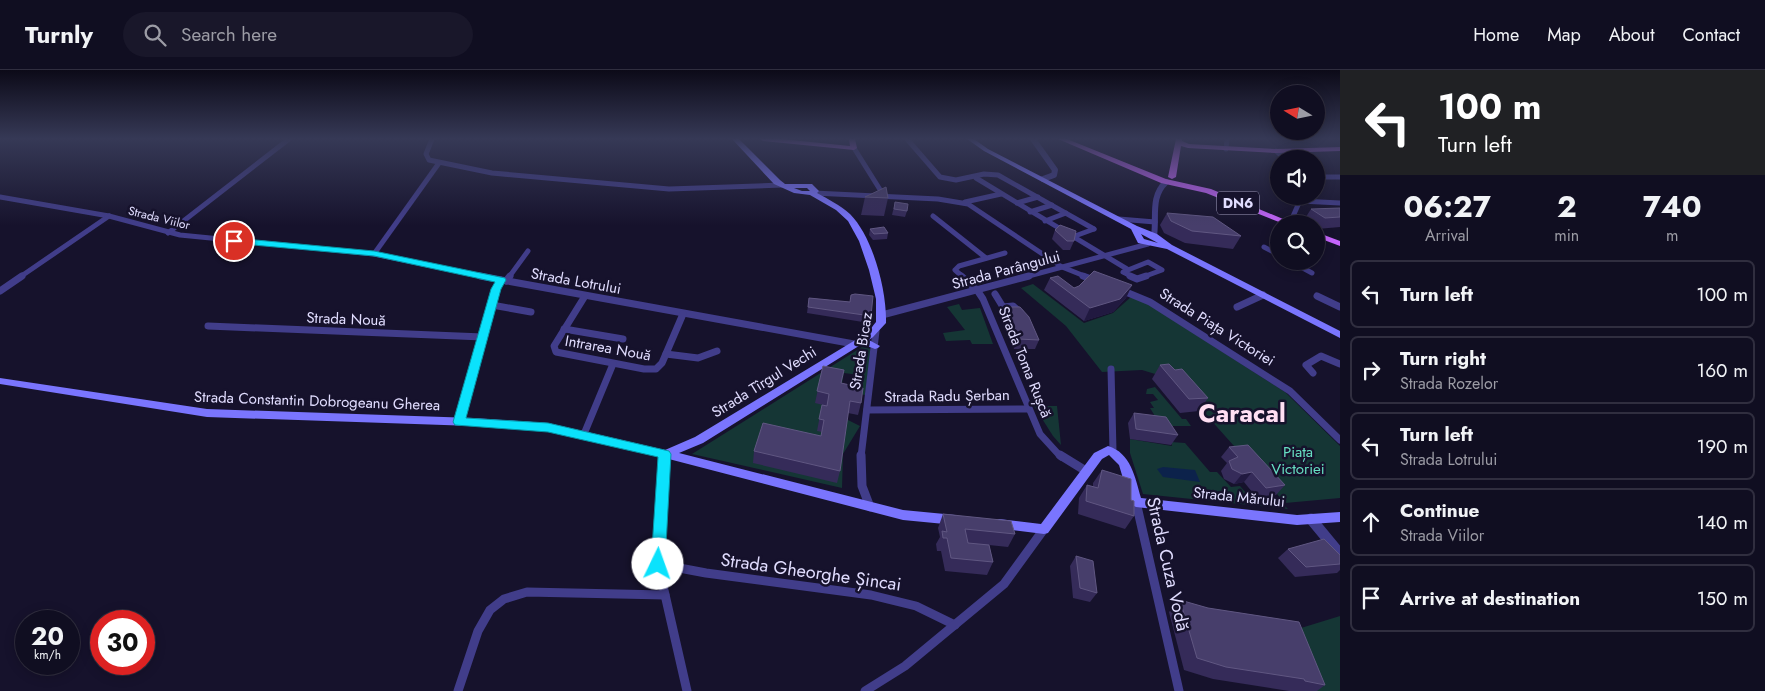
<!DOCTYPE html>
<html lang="en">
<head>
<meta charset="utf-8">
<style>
	body { margin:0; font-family:Jost,sans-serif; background:#19172a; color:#f1f3f6; height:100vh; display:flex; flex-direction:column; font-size:19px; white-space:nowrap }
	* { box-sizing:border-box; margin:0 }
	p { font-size:16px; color:#9c9ca5 }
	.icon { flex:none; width:28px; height:28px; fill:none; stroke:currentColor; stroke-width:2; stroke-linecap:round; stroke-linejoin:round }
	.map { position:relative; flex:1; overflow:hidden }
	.details { display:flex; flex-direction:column; background:#100e21; width:425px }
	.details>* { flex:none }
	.guide { background:#202124; color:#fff; overflow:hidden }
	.needle { width:32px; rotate:280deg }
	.tools { position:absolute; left:1270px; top:15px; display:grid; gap:10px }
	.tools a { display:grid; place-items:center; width:55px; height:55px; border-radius:50%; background:#100e21; box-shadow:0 2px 12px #0003,0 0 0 1px #302e3f; font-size:25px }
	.speed { position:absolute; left:15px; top:540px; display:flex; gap:10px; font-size:25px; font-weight:700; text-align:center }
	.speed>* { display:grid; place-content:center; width:65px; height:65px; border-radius:50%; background:#100e21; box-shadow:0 2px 12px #0003,0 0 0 1px #302e3f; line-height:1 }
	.speed small { font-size:12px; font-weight:400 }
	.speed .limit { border:8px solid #d22; background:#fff; color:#111 }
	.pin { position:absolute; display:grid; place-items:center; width:42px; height:42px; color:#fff; margin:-21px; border:2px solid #fff; border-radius:50%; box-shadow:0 1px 5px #0007 }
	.me { position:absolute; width:55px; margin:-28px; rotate:3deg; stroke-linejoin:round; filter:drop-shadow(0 0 4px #0008) }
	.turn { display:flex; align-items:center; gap:18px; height:105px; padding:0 15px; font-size:22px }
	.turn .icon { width:65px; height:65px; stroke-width:2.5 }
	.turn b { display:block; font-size:35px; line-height:42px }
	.eta { display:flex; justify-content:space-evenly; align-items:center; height:85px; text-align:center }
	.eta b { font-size:30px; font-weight:700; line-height:35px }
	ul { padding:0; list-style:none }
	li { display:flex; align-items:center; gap:15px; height:68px; margin:0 10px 8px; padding:0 5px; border:2px solid #302e3f; border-radius:8px }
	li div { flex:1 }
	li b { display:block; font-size:19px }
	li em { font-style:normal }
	header { display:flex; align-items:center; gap:30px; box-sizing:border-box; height:70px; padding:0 25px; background:#100e21; border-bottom:1px solid #302e3f }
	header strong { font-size:24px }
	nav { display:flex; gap:28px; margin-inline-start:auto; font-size:18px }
	.search { width:350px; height:45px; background:#19172a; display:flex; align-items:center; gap:12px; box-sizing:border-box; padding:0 18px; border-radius:28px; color:#9c9ca5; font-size:19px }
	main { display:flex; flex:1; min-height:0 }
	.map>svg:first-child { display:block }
	.green { fill:#153635 }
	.water { fill:#0c224b }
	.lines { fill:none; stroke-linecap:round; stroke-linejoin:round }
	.minor-far2 { stroke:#413d8a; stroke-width:5 }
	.minor-far1 { stroke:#413d8a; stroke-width:7 }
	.minor { stroke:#413d8a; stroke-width:9 }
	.tertiary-far1 { stroke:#413d8a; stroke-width:6 }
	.tertiary { stroke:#413d8a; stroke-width:11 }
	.secondary { fill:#7a75fe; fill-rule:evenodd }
	.primary { fill:#c665fd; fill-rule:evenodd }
	.wall { fill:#352b59 }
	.shaded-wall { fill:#211940 }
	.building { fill:#473e6b; stroke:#605782 }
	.route { fill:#0be2fc; stroke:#0793a4 }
	.labels { text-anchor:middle; stroke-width:5; stroke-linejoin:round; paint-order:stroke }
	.far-street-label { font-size:12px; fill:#e1ddff; stroke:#16122c }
	.shield { fill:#16122c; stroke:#a4a0c0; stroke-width:1 }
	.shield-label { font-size:14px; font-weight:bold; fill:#e1ddff }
	.street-label { font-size:15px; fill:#e1ddff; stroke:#16122c }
	.park-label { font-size:15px; fill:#67e0c3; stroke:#16122c }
	.near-street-label { font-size:18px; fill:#e1ddff; stroke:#16122c }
	.town-label { font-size:25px; font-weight:bold; fill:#ffdff3; stroke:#16122c }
</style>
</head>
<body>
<header>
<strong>Turnly</strong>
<div class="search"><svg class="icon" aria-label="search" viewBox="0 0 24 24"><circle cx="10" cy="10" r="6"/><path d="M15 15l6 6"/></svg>Search here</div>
<nav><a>Home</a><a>Map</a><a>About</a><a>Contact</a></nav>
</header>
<main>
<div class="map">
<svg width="1340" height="621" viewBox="0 0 1340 621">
	<rect width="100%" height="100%" fill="#16122c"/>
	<!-- green -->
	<g class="green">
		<polygon points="1033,214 1084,253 1113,243 1131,227 1148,234 1285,322 1340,376 1340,428 1285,433 1175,310 1142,300 1102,302 1066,256 1021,218"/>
		<polygon points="959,234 962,240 980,238 993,274 972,274 970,270 946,271 943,263 965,260 947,237"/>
		<polygon points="862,277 871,279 865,325 855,323 859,305 844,303 836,344 860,356 843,384 842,418 692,384"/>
		<polygon points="1155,317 1182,349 1186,349 1191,356 1161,356 1150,338 1154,338 1150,332 1158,330 1153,324 1146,324 1147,319"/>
		<polygon points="1034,336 1057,336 1061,375 1053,366"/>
		<polygon points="1130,369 1172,376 1171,372 1185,373 1210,402 1217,402 1231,417 1240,416 1254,432 1279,430 1288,439 1143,424 1130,383"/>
		<polygon points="1340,546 1340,621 1313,621 1288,562"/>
	</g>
	<!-- water -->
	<polygon class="water" points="1163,397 1195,400 1200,412 1163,407 1157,399"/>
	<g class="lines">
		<!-- minor-far2 -->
		<g class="minor-far2">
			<polyline points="432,69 426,84 429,90 492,103 669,119 782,115"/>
			<polyline points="907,69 940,107 956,110 984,104 998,105 1094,159"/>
			<polyline points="854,78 884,126"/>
			<polyline points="1226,79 1227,69"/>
			<polyline points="1276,81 1285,89"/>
			<polyline points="1316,107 1340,107"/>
			<polyline points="976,108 1127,199"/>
			<polyline points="814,123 938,129 968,134 1062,197 1087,207"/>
			<polyline points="0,127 109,146 180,165 374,184 486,207"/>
			<polyline points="1301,131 1340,133"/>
			<polyline points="965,132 1001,124"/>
			<polyline points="1017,133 1038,127"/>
			<polyline points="1030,142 1052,135"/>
			<polyline points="933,146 986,188"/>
			<polyline points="1119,149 1155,152"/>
			<polyline points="1045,151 1066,143"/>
			<polyline points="1290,153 1302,126"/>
			<polyline points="168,163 289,69"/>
			<polyline points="1075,166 1094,159"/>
			<polyline points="1264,177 1279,185"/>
			<polyline points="374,184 439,93"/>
			<polyline points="1290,191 1312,203"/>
			<polyline points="20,207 109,146"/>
			<polyline points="509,207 528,181"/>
			<polyline points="963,207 955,200 959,196 1005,183"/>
			<polyline points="1025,207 1148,174"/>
			<polyline points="1133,207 1123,202 1148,192 1162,200 1143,207"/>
		</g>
		<!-- minor-far1 -->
		<g class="minor-far1">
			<polyline points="480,206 854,274"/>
			<polyline points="961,206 977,220 983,229 1040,364 1061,387"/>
			<polyline points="1083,206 1094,210"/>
			<polyline points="1130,206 1137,209 1146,206"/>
			<polyline points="506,211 510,206"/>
			<polyline points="1121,220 1150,232 1290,321 1340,370"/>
			<polyline points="0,221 22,206"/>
			<polyline points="995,224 1003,237 1013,236 1020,242"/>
			<polyline points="585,226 554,276 556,282 644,299 656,299 662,293 683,244"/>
			<polyline points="1317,226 1340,237"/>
			<polyline points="492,235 531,242"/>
			<polyline points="1237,237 1263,225"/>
			<polyline points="882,245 1029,206"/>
			<polyline points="208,256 483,267"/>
			<polyline points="564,259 623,269"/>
			<polyline points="666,284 698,288 717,281"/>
			<polyline points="1111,299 1113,381"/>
			<polyline points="1313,303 1306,295 1321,286 1340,294"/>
			<polyline points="867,340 1027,339"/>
			<polyline points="459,352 496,219 501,210"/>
			<polyline points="584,364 613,294"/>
			<polyline points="665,387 665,384"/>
			<polyline points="861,387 876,261"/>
		</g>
		<!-- minor -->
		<g class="minor">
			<polyline points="665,385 658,494 687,621"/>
			<polyline points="861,385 862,416 870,437"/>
			<polyline points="1060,385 1086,401"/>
			<polyline points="1136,432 1179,621"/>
			<polyline points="658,494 706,503 871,525 916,536 955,555"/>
			<polyline points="458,621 478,561 490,540 504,529 527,522 665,525"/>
			<polyline points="865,621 905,596 1004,514 1044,459"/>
		</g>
		<!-- tertiary-far1 -->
		<g class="tertiary-far1">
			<polyline points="1033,69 1055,100 1054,105 1043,109"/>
			<path d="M1154 166C1157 147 1150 127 1166 112"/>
		</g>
		<!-- tertiary -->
		<polyline class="tertiary" points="1311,449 1340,484"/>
		<!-- secondary -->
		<g class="secondary">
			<path d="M732 69H739L780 110 785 114H812L819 121 817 123C828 129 840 135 850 144 873 167 887 221 886 253L873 267 869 270 880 276 878 278 875 279 862 274 703 373 679 383 903 440 955 445 959 447 961 450 959 453 955 455 903 450 638 381 548 361 473 356 207 347 0 314V308L207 339 473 348 548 353 665 380 695 367 867 263 876 252V229L869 200 859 171 848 151 836 140 810 125 794 123 774 114ZM794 118H807L810 121H802Z"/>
			<path d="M967 69H974L988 79 1137 156 1157 164 1172 175 1340 261V268L1167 179 1138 173 1131 159 984 81ZM1141 164 1158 173 1144 169Z"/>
			<path d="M1108 376C1131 383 1135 407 1141 428L1297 445 1340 442V452L1297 455 1136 437 1132 435 1130 432 1119 395 1109 385 1102 389 1048 463 1044 464 995 458 993 454 995 450 999 449 1041 454 1094 383Z"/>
		</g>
		<!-- primary -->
		<g class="primary">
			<polygon points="760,69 782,69 850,76 849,69 855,69 857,78 854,80 763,71"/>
			<polygon points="1058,69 1067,69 1166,109 1211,119 1295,154 1284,154 1206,123 1161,113"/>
			<polygon points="1176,69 1182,69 1182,71 1189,74 1276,79 1340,77 1340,81 1276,83 1188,78 1181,76 1176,107 1172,109 1168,107"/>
			<polygon points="1316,162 1340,171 1340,176 1316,167"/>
		</g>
	</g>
	<!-- wall -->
	<g class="wall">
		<polygon points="865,127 888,128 884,146 861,145"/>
		<polygon points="895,132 907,141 905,147 892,145"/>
		<polygon points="1340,138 1340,157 1317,159 1316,158 1316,154 1309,154 1304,150 1311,139"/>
		<polygon points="1167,143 1241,166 1233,179 1185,173 1164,163 1160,155"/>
		<polygon points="870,159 888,163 887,169 873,170 869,165"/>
		<polygon points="1055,160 1074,171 1070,180 1063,180 1052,169"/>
		<polygon points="1050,208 1074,218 1132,215 1126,228 1113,242 1084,251 1044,220"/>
		<polygon points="851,225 871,246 869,253 807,243 809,228 850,232"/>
		<polygon points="1004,237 1039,270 1035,279 1014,279 1001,246"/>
		<polygon points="1160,295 1175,300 1208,328 1199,341 1180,343 1152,309"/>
		<polygon points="823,296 861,333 858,345 848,343 840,401 837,413 753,393 754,381 821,366 822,362 817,361 822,335 827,336 815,333"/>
		<polygon points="1134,343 1178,365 1171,375 1130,369 1128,353"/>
		<polygon points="1229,377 1285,415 1276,425 1257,428 1244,412 1234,414 1224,409 1221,401 1227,393 1221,387"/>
		<polygon points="1102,400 1131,430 1134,446 1125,459 1078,444 1079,428 1087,415 1093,417 1093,413"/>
		<polygon points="943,444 1015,464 1008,477 989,475 993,492 987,505 945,501 941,481 937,481 936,474 940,467 938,458"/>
		<polygon points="1288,479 1340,485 1340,500 1337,503 1295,507 1278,488"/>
		<polygon points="1076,486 1097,523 1090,532 1073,528 1070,496"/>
		<polygon points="1180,530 1325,615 1317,621 1289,621 1213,609 1184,600 1169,542"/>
	</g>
	<!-- shaded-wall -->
	<g class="shaded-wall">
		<polygon points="1132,215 1126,228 1113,242 1084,251 1090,238"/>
		<polygon points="1252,402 1244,412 1234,414 1242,404"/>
	</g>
	<!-- building -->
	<g class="building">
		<polygon points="886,117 888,128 865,127"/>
		<polygon points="895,132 908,134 907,141 894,139"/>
		<polygon points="1340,138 1340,147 1325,148 1311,139"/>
		<polygon points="1167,143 1213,147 1241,166 1192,161 1171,151"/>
		<polygon points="1060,155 1076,161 1074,171 1067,171 1055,160"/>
		<polygon points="884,157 888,163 874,164 870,159"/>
		<polygon points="1094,201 1132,215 1120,229 1090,238 1050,208 1058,206 1074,218 1079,216"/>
		<polygon points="855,224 873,226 871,246 808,237 809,228 850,232 851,225"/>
		<polygon points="1004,237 1020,237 1029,247 1039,270 1018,269"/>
		<polygon points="1169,294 1175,300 1182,299 1208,328 1189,329 1160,295"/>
		<polygon points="823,296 844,300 841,313 863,318 861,333 850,331 840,401 754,381 763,353 821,366 824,350 819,349 822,335 827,336 829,324 817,321"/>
		<polygon points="1134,343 1166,347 1178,365 1136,359"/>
		<polygon points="1248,375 1285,415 1266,418 1252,402 1242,404 1232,399 1229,391 1238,387 1229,377"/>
		<polygon points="1102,400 1131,409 1131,430 1134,431 1134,446 1086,431 1087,415 1098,418"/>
		<polygon points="943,444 1011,451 1015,464 965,459 968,473 989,475 993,492 951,488 947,468 943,468 942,461 947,462"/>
		<polygon points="1324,469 1340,485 1340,494 1306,497 1288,479"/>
		<polygon points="1076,486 1093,491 1097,523 1080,518"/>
		<polygon points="1180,530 1208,538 1299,552 1325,615 1305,611 1304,609 1226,597 1197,588"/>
	</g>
	<!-- sky -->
	<linearGradient id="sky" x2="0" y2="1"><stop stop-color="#0c0a18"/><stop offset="0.44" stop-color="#363956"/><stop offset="1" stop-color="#363956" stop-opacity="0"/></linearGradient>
	<rect width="1340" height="156" fill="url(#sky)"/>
	<!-- route -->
	<polygon class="route" points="234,168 374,181 505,208 506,210 501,219 466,348 548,353 669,381 671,384 665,494 663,499 658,501 653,499 651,494 658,387 548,362 455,355 453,352 491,219 495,212 374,186 231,173 230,171"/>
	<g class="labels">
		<!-- far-street labels -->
		<g class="far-street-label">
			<text transform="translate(159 148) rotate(14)" y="4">Strada Viilor</text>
		</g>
		<!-- shield labels -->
		<rect class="shield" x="1217" y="121.5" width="42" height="23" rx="4"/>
		<g class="shield-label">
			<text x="1238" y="138">DN6</text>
		</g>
		<!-- street labels -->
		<g class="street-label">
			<text transform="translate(1006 200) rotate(-15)" y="5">Strada Parângului</text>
			<text transform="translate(576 211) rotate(10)" y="5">Strada Lotrului</text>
			<text transform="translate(346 249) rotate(2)" y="5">Strada Nouă</text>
			<text transform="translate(1217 257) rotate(32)" y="5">Strada Piața Victoriei</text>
			<text transform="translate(608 278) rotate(10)" y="5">Intrarea Nouă</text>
			<text transform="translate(861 281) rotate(-81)" y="5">Strada Bicaz</text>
			<text transform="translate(1025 292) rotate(68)" y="5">Strada Toma Rușcă</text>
			<text transform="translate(764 312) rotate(-32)" y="5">Strada Tîrgul Vechi</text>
			<text transform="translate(947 326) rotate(-1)" y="5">Strada Radu Șerban</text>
			<text transform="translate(317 331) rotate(2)" y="5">Strada Constantin Dobrogeanu Gherea</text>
			<text transform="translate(1239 427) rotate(6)" y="5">Strada Mărului</text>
		</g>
		<!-- park labels -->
		<g class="park-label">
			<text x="1298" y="387">Piața<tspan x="1298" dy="17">Victoriei</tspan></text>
		</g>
		<!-- near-street labels -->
		<g class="near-street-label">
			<text transform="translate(1168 494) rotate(77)" y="6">Strada Cuza Vodă</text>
			<text transform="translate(811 502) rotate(8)" y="6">Strada Gheorghe Șincai</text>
		</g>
		<!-- town labels -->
		<g class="town-label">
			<text x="1242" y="352">Caracal</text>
		</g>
	</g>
</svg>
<div class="tools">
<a><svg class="needle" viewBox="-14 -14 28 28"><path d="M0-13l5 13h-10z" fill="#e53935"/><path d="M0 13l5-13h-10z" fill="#9c9ca5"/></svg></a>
<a><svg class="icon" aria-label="sound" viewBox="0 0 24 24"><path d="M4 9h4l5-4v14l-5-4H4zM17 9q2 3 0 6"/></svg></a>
<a><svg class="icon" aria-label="search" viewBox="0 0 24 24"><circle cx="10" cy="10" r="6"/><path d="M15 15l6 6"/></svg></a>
</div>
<div class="speed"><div>20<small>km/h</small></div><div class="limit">30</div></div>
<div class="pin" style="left:234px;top:171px;background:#d93025"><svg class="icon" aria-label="arrive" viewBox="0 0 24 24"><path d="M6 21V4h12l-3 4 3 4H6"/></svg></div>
<svg class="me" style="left:658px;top:494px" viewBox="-20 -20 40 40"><circle r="19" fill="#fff"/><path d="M0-13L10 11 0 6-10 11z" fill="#0be2fc"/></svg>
</div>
<section class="details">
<div class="guide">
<div class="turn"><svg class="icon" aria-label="left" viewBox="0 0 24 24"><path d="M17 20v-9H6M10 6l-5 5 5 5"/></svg><div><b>100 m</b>Turn left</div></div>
</div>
<div class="eta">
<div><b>06:27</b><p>Arrival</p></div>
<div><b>2</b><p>min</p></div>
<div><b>740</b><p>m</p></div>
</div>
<ul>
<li><svg class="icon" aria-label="left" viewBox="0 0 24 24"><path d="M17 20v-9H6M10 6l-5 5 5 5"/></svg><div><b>Turn left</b></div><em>100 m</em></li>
<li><svg class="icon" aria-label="right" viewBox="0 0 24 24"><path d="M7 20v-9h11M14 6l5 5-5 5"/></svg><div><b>Turn right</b><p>Strada Rozelor</p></div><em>160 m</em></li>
<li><svg class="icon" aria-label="left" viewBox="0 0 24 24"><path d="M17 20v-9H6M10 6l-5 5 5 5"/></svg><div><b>Turn left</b><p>Strada Lotrului</p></div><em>190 m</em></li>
<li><svg class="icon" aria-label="ahead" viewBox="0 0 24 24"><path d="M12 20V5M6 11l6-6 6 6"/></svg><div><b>Continue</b><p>Strada Viilor</p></div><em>140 m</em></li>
<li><svg class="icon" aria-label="arrive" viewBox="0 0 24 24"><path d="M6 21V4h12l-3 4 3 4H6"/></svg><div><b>Arrive at destination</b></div><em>150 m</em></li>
</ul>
</section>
</main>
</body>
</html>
